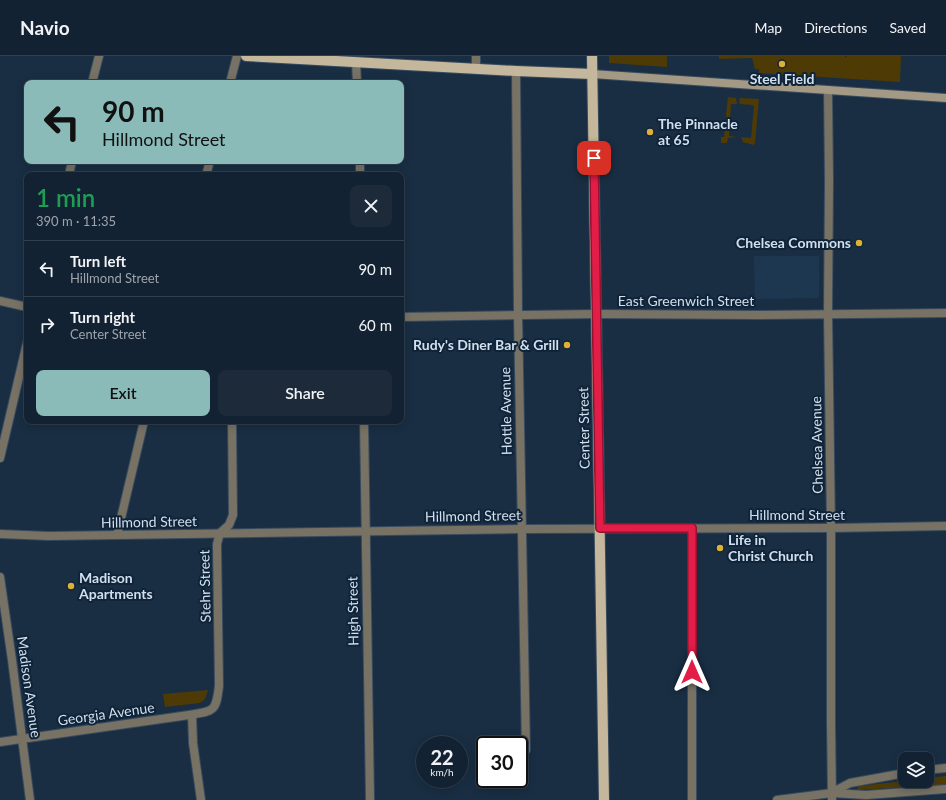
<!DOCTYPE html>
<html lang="en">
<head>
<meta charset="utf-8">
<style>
	body { margin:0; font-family:Lato,sans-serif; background:#1c2a3a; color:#f1f3f6; height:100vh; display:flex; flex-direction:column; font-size:15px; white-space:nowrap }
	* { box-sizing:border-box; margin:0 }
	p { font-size:13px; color:#9da4ac }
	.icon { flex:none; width:22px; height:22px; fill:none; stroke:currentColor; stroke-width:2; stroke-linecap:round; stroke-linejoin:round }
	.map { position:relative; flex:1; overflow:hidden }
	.panel { position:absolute; left:24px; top:116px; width:380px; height:252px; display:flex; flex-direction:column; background:#132232; border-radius:8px; box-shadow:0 2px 10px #0003,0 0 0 1px #323f4d }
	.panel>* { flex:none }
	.banner { position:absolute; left:24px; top:24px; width:380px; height:84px; border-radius:8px; box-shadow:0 2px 10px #0003,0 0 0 1px #323f4d; background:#8bbbb9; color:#111; overflow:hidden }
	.tools { position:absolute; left:898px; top:696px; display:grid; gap:8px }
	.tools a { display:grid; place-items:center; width:36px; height:36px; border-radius:8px; background:#132232; box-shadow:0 2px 10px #0003,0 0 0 1px #323f4d; font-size:20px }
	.speed { position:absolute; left:416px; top:680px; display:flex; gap:8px; font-size:20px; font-weight:700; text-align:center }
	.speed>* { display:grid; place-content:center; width:52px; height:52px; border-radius:50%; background:#132232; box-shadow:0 2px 10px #0003,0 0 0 1px #323f4d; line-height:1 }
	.speed small { font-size:10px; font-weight:400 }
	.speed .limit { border:2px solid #111; border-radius:6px; background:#fff; color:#111 }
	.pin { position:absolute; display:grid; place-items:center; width:34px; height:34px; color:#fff; margin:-17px; border-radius:8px; box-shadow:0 2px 6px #0006 }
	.me { position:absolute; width:44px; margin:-22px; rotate:0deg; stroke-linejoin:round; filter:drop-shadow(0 0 3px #0008) }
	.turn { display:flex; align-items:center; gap:14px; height:84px; padding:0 12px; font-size:18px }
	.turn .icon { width:52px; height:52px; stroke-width:2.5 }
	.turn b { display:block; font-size:28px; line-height:34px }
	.round { display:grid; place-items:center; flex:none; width:42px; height:42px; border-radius:8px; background:#1c2a3a }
	.overview { display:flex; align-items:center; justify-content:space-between; height:68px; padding:0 12px }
	h1 { font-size:24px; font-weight:600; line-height:30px; color:#1e9e55 }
	.action { display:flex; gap:8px; margin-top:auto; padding:8px 12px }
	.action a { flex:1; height:46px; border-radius:8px; background:#8bbbb9; color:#111; font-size:16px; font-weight:600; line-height:46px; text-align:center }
	.action a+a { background:#1c2a3a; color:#f1f3f6 }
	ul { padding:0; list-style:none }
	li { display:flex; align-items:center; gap:12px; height:56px; padding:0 12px; border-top:1px solid #323f4d }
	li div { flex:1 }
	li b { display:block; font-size:15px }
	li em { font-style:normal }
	header { display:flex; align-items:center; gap:24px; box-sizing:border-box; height:56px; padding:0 20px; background:#132232; border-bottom:1px solid #323f4d }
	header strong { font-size:19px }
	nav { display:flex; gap:22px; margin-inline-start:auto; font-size:14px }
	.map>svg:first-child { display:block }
	.built { fill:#1d3751 }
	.green { fill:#4e3a05 }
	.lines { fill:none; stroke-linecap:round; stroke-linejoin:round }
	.minor-casing { stroke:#374a5e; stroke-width:10 }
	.tertiary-casing { stroke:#374a5e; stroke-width:10 }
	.secondary-casing { stroke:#374a5e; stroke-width:10 }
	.primary-casing { stroke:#374a5e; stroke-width:12 }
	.minor { stroke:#787265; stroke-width:8 }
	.tertiary { stroke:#787265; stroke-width:8 }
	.secondary { stroke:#a39984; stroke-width:8 }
	.primary { stroke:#c4b79c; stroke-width:10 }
	.route-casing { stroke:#92132f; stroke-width:10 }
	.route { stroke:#e11d48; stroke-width:7 }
	.poi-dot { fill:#e0b034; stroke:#0f2439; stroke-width:1.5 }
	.labels { text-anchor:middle; stroke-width:4; stroke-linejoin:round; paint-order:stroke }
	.poi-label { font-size:14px; font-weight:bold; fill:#d2dfed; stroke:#0f2439; text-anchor:start }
	.street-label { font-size:14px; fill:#d2dfed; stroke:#0f2439 }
</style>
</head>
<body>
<header>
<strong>Navio</strong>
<nav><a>Map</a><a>Directions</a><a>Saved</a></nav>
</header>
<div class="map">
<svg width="946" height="744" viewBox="0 0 946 744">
	<rect width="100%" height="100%" fill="#192e43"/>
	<!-- built -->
	<polygon class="built" points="754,200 819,200 819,239 818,242 755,243"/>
	<!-- green -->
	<g class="green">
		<polygon points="609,0 667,0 667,11 609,7"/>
		<polygon points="719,0 845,0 845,2 847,0 901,0 900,26 759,17 759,13 755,13 752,2 719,3"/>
		<polygon points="728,41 736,42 737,48 731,48 729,80 737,81 728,82 727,87 721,87 721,81 724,81 725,67 727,65 726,59"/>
		<path d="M740 42 759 43 755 87 753 89 743 86 741 81 751 82 754 50C749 47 743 50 739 47Z"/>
		<polygon points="208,634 205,643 200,647 165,651 163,638"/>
		<polygon points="946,720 946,729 856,734 859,730 905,725 927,725 927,722"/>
	</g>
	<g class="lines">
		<defs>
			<g id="minor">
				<polyline points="476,0 476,12"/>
				<polyline points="356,6 357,27"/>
				<polyline points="516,15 518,259 526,694"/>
				<polyline points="92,27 99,0"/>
				<polyline points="230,27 237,0"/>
				<polyline points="828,34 829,125 828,258 831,472 831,666 832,744"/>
				<polyline points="360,105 360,119"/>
				<polyline points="69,119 72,105"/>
				<polyline points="206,119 210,105"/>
				<polyline points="0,245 27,251"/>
				<polyline points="401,261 596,258 758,259 946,257"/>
				<polyline points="364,365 370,744"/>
				<polyline points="0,402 27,287"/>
				<polyline points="692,472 692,744"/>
				<polyline points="0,478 49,480 117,479 521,473 831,472 946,470"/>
				<polyline points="117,479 144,365"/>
				<polyline points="0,521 12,604 30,744"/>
				<polyline points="192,659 193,687 201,744"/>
				<path d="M0 686 189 659C214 655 216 656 219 630L217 488 220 477 229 469 233 459 232 365"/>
			</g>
			<g id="tertiary">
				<polyline points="927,714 946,712"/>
				<polyline points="833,736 850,727 905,717"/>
				<polyline points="777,744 832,737 866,739 946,733"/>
			</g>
			<polyline id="secondary" points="592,18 946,42"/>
			<g id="primary">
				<polyline points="246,0 516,15 592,18"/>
				<polyline points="592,0 604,744"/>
			</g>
		</defs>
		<!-- minor casing -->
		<use href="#minor" class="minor-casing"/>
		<!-- tertiary casing -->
		<use href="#tertiary" class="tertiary-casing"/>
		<!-- secondary casing -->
		<use href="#secondary" class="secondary-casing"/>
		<!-- primary casing -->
		<use href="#primary" class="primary-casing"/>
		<!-- minor -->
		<use href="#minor" class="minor"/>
		<!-- tertiary -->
		<use href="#tertiary" class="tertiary"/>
		<!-- secondary -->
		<use href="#secondary" class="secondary"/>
		<!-- primary -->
		<use href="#primary" class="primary"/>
	</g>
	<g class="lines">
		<defs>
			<polyline id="route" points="594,102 600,472 692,472 692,616"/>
		</defs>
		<!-- route casing -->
		<use href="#route" class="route-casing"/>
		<!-- route -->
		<use href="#route" class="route"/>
	</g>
	<!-- markers -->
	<g class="poi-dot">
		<circle cx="782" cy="8" r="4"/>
		<circle cx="650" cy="76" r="4"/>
		<circle cx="859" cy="187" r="4"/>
		<circle cx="567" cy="289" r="4"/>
		<circle cx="720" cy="492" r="4"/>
		<circle cx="71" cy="530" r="4"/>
	</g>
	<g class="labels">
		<!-- poi labels -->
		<g class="poi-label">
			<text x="782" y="28" text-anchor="middle">Steel Field</text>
			<text x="658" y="73">The Pinnacle<tspan x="658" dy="16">at 65</tspan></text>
			<text x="851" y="192" text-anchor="end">Chelsea Commons</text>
			<text x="559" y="294" text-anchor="end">Rudy's Diner Bar &amp; Grill</text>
			<text x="728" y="489">Life in<tspan x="728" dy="16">Christ Church</tspan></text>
			<text x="79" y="527">Madison<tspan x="79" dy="16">Apartments</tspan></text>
		</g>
		<!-- street labels -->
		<g class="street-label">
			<text x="686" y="250">East Greenwich Street</text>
			<text transform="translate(506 355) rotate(-91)" y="5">Hottle Avenue</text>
			<text transform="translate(584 372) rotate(-91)" y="5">Center Street</text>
			<text transform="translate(817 389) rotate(-91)" y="5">Chelsea Avenue</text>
			<text x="797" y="464">Hillmond Street</text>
			<text transform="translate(473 460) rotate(-1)" y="5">Hillmond Street</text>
			<text transform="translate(149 466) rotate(-1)" y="5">Hillmond Street</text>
			<text transform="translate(205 530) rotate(-91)" y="5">Stehr Street</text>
			<text transform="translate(353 555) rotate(-91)" y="5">High Street</text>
			<text transform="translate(29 631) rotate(82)" y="5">Madison Avenue</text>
			<text transform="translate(106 658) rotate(-8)" y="5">Georgia Avenue</text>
		</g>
	</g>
</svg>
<div class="tools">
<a><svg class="icon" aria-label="layers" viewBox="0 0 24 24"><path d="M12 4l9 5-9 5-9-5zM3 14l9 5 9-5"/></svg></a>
</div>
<div class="speed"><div>22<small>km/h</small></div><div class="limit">30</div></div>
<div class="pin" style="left:594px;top:102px;background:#d93025"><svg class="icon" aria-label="arrive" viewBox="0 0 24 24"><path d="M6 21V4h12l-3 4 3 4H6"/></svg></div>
<svg class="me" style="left:692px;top:616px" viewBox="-20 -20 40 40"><path d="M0-17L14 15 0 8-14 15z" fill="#e11d48" stroke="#fff" stroke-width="4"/></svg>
<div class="banner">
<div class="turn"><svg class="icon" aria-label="left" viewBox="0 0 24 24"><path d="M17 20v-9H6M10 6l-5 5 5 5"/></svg><div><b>90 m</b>Hillmond Street</div></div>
</div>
<section class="panel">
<div class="overview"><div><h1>1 min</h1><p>390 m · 11:35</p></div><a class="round"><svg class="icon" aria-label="close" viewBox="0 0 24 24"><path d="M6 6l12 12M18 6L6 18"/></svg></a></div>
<ul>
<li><svg class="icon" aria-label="left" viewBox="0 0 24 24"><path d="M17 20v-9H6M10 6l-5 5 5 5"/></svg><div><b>Turn left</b><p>Hillmond Street</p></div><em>90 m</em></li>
<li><svg class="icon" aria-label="right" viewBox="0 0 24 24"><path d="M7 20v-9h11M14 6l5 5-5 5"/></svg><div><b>Turn right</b><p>Center Street</p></div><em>60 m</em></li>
</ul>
<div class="action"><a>Exit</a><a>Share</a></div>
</section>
</div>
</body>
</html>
